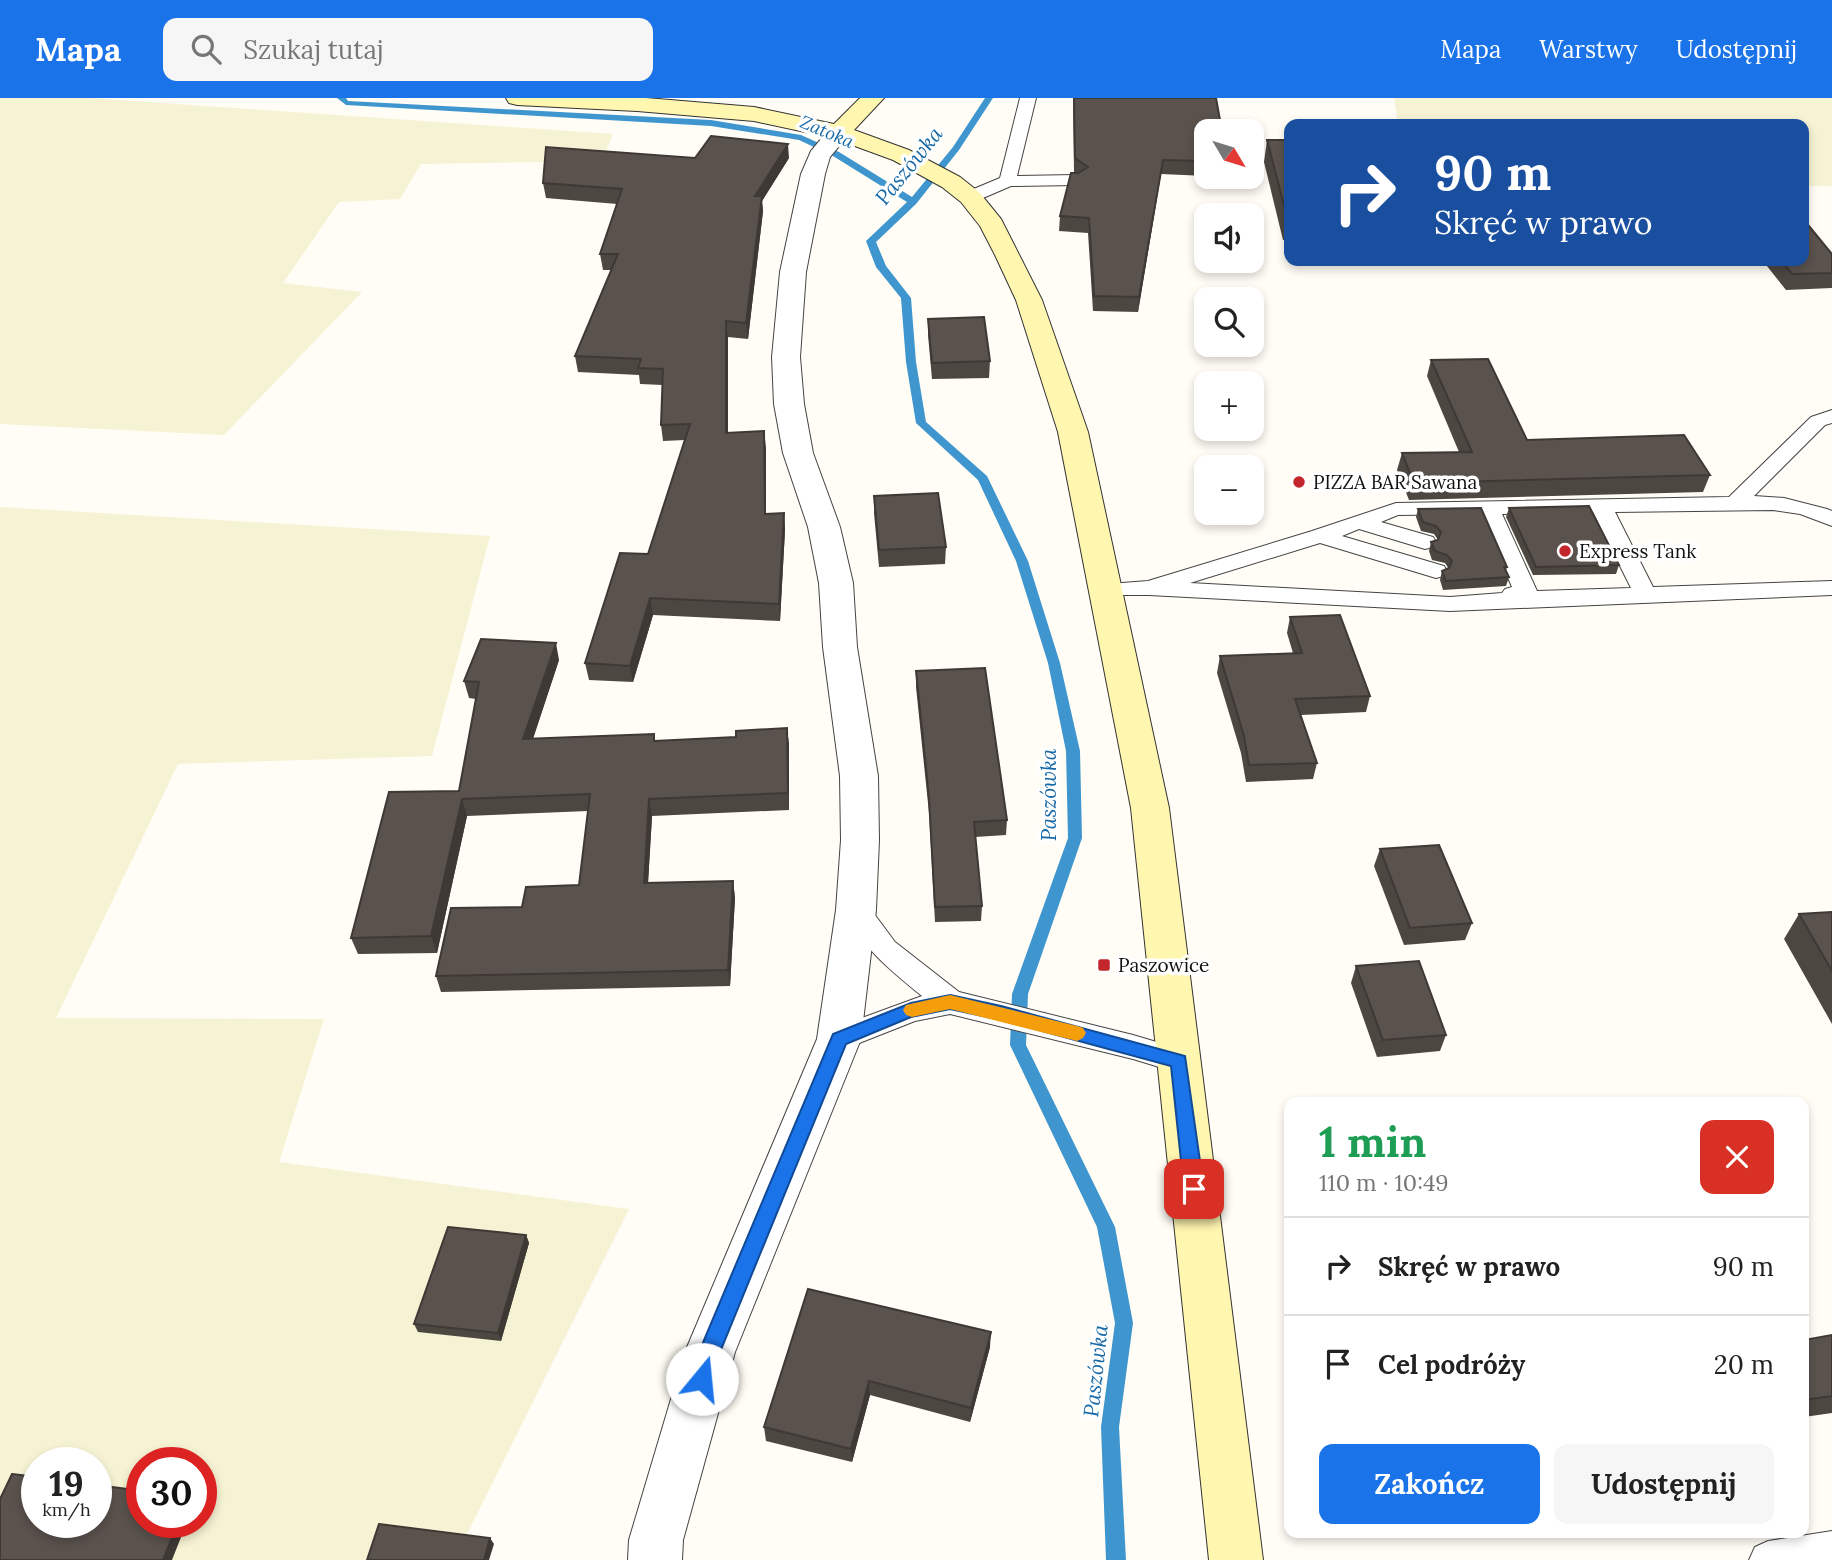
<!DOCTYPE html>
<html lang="pl">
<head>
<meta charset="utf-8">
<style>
	body { margin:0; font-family:Lora,serif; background:#f6f6f6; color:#222; height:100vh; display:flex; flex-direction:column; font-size:26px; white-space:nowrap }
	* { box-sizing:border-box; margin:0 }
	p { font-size:23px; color:#767676 }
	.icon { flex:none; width:38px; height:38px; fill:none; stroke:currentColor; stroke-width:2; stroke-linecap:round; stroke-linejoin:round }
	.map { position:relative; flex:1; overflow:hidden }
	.side { position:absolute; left:1284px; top:999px; width:525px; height:441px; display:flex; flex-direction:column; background:#fff; border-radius:14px; box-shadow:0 4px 10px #0003 }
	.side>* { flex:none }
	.guide { position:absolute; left:1284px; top:21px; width:525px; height:147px; border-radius:14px; box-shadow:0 4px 10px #0003; background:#1a4fa0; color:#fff; overflow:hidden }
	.needle { width:46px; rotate:128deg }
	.tools { position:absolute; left:1194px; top:21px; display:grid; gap:14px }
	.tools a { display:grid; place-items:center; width:70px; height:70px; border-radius:14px; background:#fff; box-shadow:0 4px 10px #0003; font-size:35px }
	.speed { position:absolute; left:21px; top:1349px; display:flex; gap:14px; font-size:35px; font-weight:700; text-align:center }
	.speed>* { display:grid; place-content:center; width:91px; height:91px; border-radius:50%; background:#fff; box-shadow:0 4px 10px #0003; line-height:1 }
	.speed small { font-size:18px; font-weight:400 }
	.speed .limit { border:10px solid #d22; background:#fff; color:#111 }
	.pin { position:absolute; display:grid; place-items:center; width:60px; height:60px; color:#fff; margin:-30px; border-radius:14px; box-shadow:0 4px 10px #0006 }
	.me { position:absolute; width:77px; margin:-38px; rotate:17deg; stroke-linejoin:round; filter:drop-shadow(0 0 5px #0008) }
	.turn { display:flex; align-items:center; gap:24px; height:147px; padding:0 35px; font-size:32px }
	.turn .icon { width:91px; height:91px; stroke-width:2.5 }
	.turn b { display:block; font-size:49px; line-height:60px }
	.round { display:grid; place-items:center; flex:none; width:74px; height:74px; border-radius:14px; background:#f6f6f6 }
	.summary { display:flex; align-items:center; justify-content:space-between; height:119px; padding:0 35px }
	h1 { font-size:42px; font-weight:800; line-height:52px; color:#1e9e55 }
	.button { display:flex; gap:14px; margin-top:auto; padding:14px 35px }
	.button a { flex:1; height:80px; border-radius:14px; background:#1a73e8; color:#fff; font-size:28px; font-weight:800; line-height:80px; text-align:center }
	.button a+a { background:#f6f6f6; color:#222 }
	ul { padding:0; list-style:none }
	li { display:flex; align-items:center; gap:21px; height:98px; padding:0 35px; border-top:2px solid #e0e0e0 }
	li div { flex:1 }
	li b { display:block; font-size:26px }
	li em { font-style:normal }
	header { display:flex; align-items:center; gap:42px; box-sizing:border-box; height:98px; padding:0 35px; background:#1a73e8; color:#fff }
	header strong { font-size:33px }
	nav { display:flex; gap:38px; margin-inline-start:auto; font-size:24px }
	.search { width:490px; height:63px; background:#f6f6f6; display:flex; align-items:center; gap:18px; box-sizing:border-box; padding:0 24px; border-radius:14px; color:#767676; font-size:26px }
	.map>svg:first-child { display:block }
	.farmland { fill:#f6f3d4; fill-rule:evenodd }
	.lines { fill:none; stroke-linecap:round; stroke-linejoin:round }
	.stream { fill:#3f96cf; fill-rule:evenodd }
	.lane-casing { stroke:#444; stroke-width:2 }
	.street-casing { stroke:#444; stroke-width:2 }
	.secondary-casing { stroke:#333; stroke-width:2 }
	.lane { fill:#fff; fill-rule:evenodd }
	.street { fill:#fff; fill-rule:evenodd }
	.secondary { fill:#fff6b0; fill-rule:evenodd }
	.wall { fill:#4d4742 }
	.shaded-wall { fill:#3f3936 }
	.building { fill:#5a524d; stroke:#3f3936; stroke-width:2 }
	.route { fill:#1a73e8; stroke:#114b97; stroke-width:2 }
	.slow { fill:#f59e0b }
	.poi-dot { fill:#c4262e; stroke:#fff; stroke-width:2.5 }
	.labels { text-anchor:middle; stroke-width:7; stroke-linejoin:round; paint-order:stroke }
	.far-water-label { font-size:18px; font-style:italic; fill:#1768a6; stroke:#fff }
	.poi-label { font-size:19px; fill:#111; stroke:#fff; text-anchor:start }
	.water-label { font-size:21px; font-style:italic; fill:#1768a6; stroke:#fff }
</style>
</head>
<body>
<header>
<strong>Mapa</strong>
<div class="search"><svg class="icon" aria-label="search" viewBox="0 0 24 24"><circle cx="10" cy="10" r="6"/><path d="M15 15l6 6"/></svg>Szukaj tutaj</div>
<nav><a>Mapa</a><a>Warstwy</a><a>Udostępnij</a></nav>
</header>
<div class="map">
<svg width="1832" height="1462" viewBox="0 0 1832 1462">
	<rect width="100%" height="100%" fill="#fffdf5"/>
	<!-- farmland -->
	<g class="farmland">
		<polygon points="0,0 89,0 613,36 602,63 421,66 400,101 339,104 283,185 362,194 224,337 0,326"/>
		<polygon points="1394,0 1832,0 1832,88 1804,88 1804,26 1398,26"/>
		<polygon points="1416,163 1580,163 1581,165 1417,168"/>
		<path d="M0 409 490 438 432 658 178 666 56 920 324 921 279 1064 629 1111 454 1462H0ZM37 1365H96V1424H37ZM142 1365H201V1424H142Z"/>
	</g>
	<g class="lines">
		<!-- stream -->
		<polygon class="stream" points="337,0 346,0 348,3 711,22 801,37 839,54 912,99 953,49 985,0 993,0 959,52 916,106 876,144 886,168 911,200 916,264 926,324 987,378 1028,463 1060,565 1080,653 1082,740 1028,896 1026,947 1115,1129 1133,1225 1119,1329 1126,1462 1106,1462 1101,1329 1115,1225 1097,1129 1010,947 1012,896 1068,740 1066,653 1048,565 1016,463 978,382 916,325 906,264 901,200 876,169 866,143 907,104 833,58 799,42 711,28 346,7"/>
		<defs>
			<g id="lane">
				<polygon points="1020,0 1036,0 1017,78 1076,77 1084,82 1076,87 1011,88 976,103 964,103 962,99 964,95 1000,80"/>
				<path d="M1832 312V325L1825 327 1754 398 1784 400 1827 411 1832 413V428L1800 416 1773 412 1615 414 1653 489 1832 483V497L1450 513 1149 497H1096L1093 492 1096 487 1148 483 1312 433 1396 405 1729 399 1811 319ZM1593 414 1631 490 1537 493 1502 416ZM1480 416 1512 489 1505 491 1502 495 1450 499 1190 485 1320 445 1436 480 1444 478 1447 473 1444 468 1342 438 1359 431 1425 451 1433 449 1436 444 1433 439 1381 424 1398 417Z"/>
				<path d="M856 801 866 805 895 844 959 894 1133 937 1190 954 1194 963 1190 972 1179 975 1133 961 950 916 915 923 839 953 829 950 824 941 829 932 922 898C890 872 863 850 842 812L846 805Z"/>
				<polygon points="1832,1433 1832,1462 1749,1462 1755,1449 1768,1443"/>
			</g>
			<polygon id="street" points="839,27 847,29 851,34 830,59 825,76 806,174 800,259 804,306 813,355 840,429 853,485 857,549 878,678 879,742 876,812 861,941 735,1254 683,1442 682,1462 628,1462 629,1442 685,1254 817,941 836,812 841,742 840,678 823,549 819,485 808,429 783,355 774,306 772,259 780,174 801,76 811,53 831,29"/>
			<polygon id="secondary" points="506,0 646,0 754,9 834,26 860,0 884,0 854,32 909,52 960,79 979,94 1001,121 1042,202 1088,334 1169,710 1263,1462 1209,1462 1131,710 1058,334 1016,202 995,157 980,128 961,104 942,89 893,62 833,40 754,23 637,13 517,7 509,5"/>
		</defs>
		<!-- lane casing -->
		<use href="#lane" class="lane-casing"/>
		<!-- street casing -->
		<use href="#street" class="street-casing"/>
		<!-- secondary casing -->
		<use href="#secondary" class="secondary-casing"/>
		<!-- lane -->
		<use href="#lane" class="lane"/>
		<!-- street -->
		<use href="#street" class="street"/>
		<!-- secondary -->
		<use href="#secondary" class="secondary"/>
	</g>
	<!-- wall -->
	<g class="wall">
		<polygon points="1073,0 1216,0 1206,33 1206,78 1161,76 1138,214 1093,213 1088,135 1059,133 1060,118 1075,75 1074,74"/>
		<polygon points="1267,42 1290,42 1290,142 1283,142 1264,64"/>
		<polygon points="695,60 789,60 762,103 763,113 748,241 728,239 728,335 766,350 766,416 784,415 785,432 780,523 653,517 633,584 589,582 585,565 648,456 685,342 663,343 661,327 663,287 640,286 639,277 578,274 575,258 612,172 603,172 600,156 617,106 546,100 543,85"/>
		<polygon points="1832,156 1832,190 1786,192 1763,163 1804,163"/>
		<polygon points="928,221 990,263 989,280 932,281 928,237"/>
		<polygon points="1431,262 1527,342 1710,377 1703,394 1409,402 1397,372 1402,355 1459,354 1427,278"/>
		<polygon points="874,398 946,449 945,466 879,469 874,415"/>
		<polygon points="1509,410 1619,467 1616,476 1533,477 1506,419"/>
		<polygon points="1418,411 1507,469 1506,473 1509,479 1506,488 1443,492 1440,482 1442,473 1449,471 1445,465 1432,462 1429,453 1431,444 1438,442 1434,436 1421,433 1416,419"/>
		<polygon points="1290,519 1370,598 1366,614 1301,617 1317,665 1313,681 1246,684 1241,655 1217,575 1220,558 1293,555 1287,535"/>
		<polygon points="559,562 533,641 654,636 655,643 736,639 787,630 789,647 789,712 652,718 648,785 733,783 735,800 730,888 441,894 436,878 522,809 579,787 588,713 467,718 437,855 358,856 351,840 459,693 476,601 469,600 464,583"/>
		<polygon points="916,573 1007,722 1006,737 975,739 982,808 981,823 935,824 929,715 916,589"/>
		<polygon points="1380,751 1472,825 1465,842 1404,847 1374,768"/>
		<polygon points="1832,814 1832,926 1784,841 1799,816"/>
		<polygon points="1356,868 1446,937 1440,953 1377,959 1351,885"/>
		<polygon points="526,1137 529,1145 501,1243 418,1234 414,1226"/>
		<polygon points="808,1191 990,1249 970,1324 870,1297 852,1364 766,1343 764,1329"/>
		<polygon points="1832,1237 1832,1315 1804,1319 1804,1242"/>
	</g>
	<!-- shaded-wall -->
	<g class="shaded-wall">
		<polygon points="788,46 789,60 762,103 763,113 748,241 746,225 755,98"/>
		<polygon points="1163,62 1161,76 1138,214 1139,199"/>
		<polygon points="726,223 728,239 728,351 726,335"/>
		<polygon points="764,333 766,350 766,432 765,416"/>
		<polygon points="784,415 785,432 780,523 779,506"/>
		<polygon points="650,500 653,517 633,584 630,568"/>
		<polygon points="556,545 559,562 527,658 523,641"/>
		<polygon points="787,630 789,647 789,712 788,695"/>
		<polygon points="462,701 467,718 437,855 431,838"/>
		<polygon points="649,701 652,718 647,802 644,785"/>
		<polygon points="733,783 735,800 730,888 728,872"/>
		<polygon points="526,1137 529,1145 501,1243 498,1235"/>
		<polygon points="991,1234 990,1249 970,1324 971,1310"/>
		<polygon points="869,1283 870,1297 852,1364 851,1351"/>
		<polygon points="178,1424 187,1424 172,1462 163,1462"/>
		<polygon points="490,1440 494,1446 489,1462 484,1462"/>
	</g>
	<!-- building -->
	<g class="building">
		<polygon points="1074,0 1216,0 1222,33 1206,33 1206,63 1163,62 1139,199 1094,198 1089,120 1060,118 1071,75 1078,75 1088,69 1075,60"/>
		<polygon points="711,38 788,46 755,98 762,98 746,225 726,223 726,335 764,333 765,416 784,415 779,506 650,500 630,568 585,565 620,455 648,456 690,326 661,327 663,271 638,270 641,261 575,258 618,156 600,156 622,91 543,85 546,49 695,60"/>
		<polygon points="1267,42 1290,42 1290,119 1287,119"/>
		<polygon points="1804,122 1832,156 1832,175 1792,176 1782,163 1804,163"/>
		<polygon points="984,219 990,263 932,265 928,221"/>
		<polygon points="1488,261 1527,342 1684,337 1710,377 1414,385 1402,355 1472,354 1431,262"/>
		<polygon points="938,395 946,449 879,452 874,398"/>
		<polygon points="1589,408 1619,467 1536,469 1509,410"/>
		<polygon points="1481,410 1507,469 1504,469 1509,479 1446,483 1442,473 1449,470 1452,463 1447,457 1435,453 1431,444 1438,442 1441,434 1436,428 1423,424 1418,411"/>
		<polygon points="1340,517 1370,598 1295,601 1317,665 1249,667 1244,638 1220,558 1302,555 1290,519"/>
		<polygon points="481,541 556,545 523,641 654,636 654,643 736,639 736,633 787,630 788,695 649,701 644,785 733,783 728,872 436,878 451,810 522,809 526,789 579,787 590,696 462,701 431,838 351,840 389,694 459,693 479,584 464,583"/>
		<polygon points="985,570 1007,722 974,724 982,808 935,809 929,700 916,573"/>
		<polygon points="1439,747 1472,825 1410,830 1380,751"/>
		<polygon points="1832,814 1832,873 1799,816"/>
		<polygon points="1419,863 1446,937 1383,942 1356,868"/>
		<polygon points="448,1129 526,1137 498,1235 414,1226"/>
		<polygon points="808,1191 991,1234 971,1310 869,1283 851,1351 764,1329"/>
		<polygon points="1832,1237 1832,1298 1804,1302 1804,1242"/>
		<polygon points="12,1376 37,1379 37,1424 96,1424 96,1387 142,1393 142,1424 178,1424 163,1462 0,1462 0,1401"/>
		<polygon points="379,1426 490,1440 484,1462 367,1462"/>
	</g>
	<!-- route -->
	<polygon class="route" points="950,897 1001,908 1185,958 1204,1091 1201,1097 1194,1099 1187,1097 1184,1091 1171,968 1001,922 950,911 911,919 846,946 720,1254 709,1288 702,1291 695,1288 692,1281 699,1254 833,936 911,905"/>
	<!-- slow -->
	<polygon class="slow" points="950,897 1077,928 1083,930 1086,935 1083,940 1077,943 950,911 912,919 906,917 903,912 906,907"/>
	<!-- markers -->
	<g class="poi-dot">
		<circle cx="1299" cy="384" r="7"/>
		<circle cx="1565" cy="453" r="7"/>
		<rect x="1097" y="860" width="14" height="14" rx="3.5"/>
	</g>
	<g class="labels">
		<!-- far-water labels -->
		<g class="far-water-label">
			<text transform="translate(827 34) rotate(23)" y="6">Zatoka</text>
		</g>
		<!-- poi labels -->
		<g class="poi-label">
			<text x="1313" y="391">PIZZA BAR Sawana</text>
			<text x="1579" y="460">Express Tank</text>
			<text x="1118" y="874">Paszowice</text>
		</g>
		<!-- water labels -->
		<g class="water-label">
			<text transform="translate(909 68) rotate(-51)" y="7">Paszówka</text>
			<text transform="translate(1049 697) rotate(-90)" y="7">Paszówka</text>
			<text transform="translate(1096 1273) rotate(-84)" y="7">Paszówka</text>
		</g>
	</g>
</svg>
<div class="tools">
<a><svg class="needle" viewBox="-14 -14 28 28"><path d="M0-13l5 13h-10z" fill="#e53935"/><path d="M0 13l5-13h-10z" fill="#767676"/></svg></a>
<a><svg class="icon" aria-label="sound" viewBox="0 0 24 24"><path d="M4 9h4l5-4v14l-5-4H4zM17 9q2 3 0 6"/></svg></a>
<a><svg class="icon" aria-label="search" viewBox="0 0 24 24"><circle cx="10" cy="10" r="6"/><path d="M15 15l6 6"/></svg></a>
<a>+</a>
<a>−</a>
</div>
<div class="speed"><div>19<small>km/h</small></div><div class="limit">30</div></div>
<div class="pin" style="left:1194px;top:1091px;background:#d93025"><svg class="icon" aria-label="arrive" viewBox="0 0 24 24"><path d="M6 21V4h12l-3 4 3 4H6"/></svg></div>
<svg class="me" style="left:702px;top:1281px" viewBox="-20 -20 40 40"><circle r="19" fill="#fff"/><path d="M0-13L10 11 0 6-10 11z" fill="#1a73e8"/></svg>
<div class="guide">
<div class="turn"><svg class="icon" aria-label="right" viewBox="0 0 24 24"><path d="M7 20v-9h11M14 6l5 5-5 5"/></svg><div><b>90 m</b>Skręć w prawo</div></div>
</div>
<section class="side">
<div class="summary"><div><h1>1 min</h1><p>110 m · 10:49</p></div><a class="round" style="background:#d93025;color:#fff"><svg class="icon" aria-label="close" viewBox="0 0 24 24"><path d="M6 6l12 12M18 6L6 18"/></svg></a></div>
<ul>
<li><svg class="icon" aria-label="right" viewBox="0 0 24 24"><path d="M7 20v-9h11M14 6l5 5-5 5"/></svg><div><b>Skręć w prawo</b></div><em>90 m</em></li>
<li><svg class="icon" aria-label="arrive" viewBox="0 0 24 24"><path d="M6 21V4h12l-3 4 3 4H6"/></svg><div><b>Cel podróży</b></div><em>20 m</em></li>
</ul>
<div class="button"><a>Zakończ</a><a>Udostępnij</a></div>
</section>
</div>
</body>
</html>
